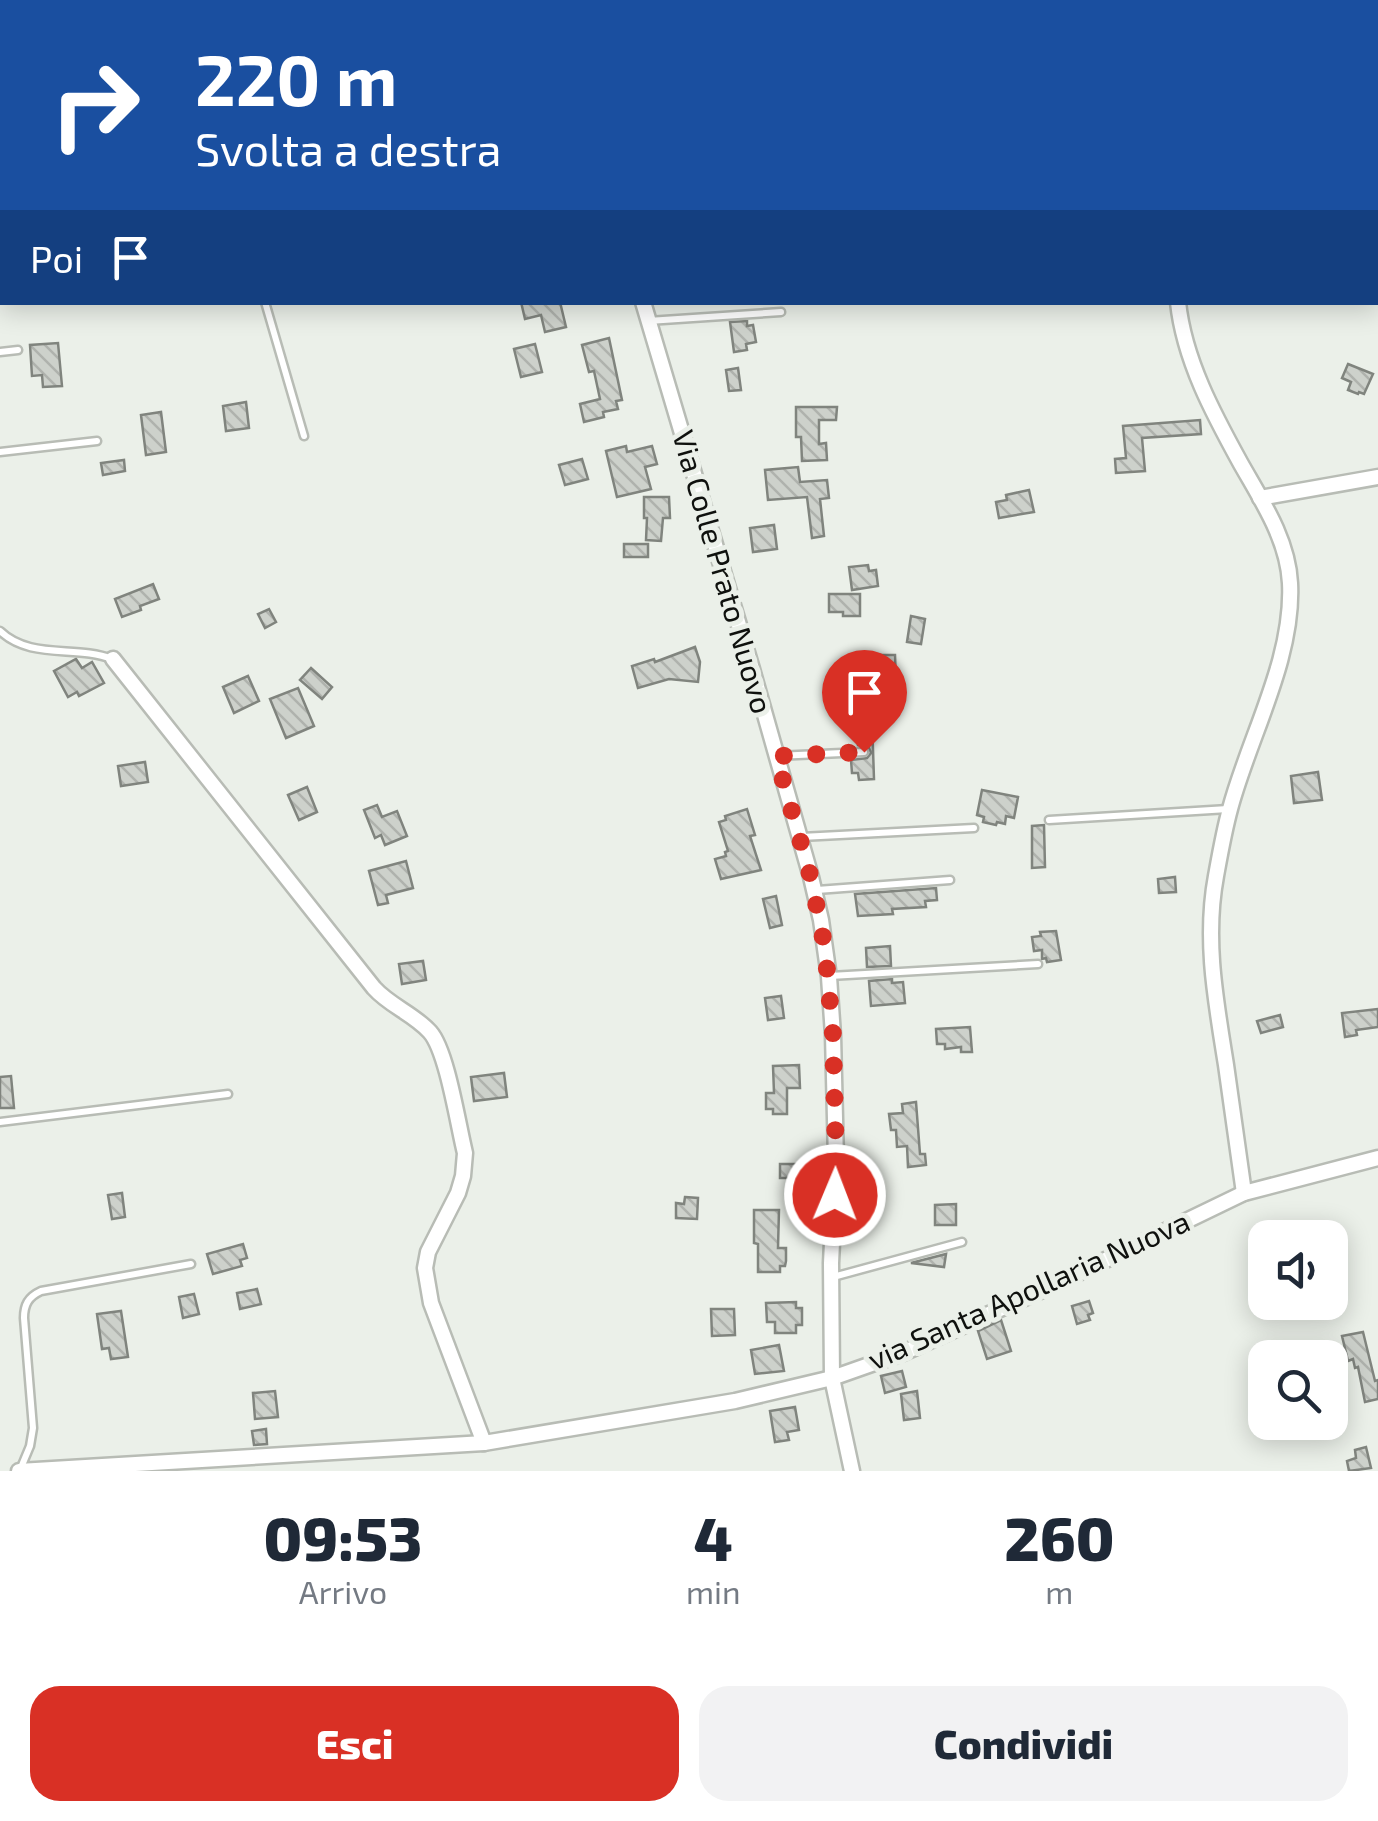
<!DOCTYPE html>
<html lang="it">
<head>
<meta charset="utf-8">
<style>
	body { margin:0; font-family:"Exo 2",sans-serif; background:#f2f2f3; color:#1f2937; height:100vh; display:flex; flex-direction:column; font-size:38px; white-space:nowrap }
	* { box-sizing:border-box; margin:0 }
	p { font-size:32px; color:#747a83 }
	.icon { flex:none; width:55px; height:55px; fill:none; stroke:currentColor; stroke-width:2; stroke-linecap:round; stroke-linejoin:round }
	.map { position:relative; height:1471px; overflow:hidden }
	.side { display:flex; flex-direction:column; background:#fff; flex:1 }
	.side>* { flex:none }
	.hud { position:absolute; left:0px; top:0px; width:1380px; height:305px; box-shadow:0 5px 25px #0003; background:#1a4fa0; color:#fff; overflow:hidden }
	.buttons { position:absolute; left:1248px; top:1220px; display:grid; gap:20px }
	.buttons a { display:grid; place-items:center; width:100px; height:100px; border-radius:20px; background:#fff; box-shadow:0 5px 25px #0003; font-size:50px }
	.pin { position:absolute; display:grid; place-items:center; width:85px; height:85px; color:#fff; margin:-102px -42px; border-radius:50% 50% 50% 0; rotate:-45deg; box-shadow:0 0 10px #0007 }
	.pin .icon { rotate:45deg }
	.me { position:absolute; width:110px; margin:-55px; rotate:1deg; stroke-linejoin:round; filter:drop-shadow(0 0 8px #0008) }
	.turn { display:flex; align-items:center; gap:35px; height:210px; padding:0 30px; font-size:45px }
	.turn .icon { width:130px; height:130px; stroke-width:2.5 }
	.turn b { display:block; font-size:70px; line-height:85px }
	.then { display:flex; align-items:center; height:95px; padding:0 30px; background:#0003; gap:20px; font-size:38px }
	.eta { display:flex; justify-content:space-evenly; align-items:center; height:170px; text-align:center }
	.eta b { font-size:60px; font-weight:800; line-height:70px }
	.cta { display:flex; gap:20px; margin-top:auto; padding:20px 30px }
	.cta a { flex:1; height:115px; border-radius:30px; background:#d93025; color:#fff; font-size:40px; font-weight:800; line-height:115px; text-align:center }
	.cta a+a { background:#f2f2f3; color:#1f2937 }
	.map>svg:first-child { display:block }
	.building { fill:url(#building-back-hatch); stroke:#80847e; stroke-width:2.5 }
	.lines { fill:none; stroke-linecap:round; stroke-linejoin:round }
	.lane-casing { stroke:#b8bcb5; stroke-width:11 }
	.street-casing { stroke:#b8bcb5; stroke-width:19 }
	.lane { stroke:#fff; stroke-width:6 }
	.street { stroke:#fff; stroke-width:14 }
	.route { stroke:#d93025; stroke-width:18; stroke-dasharray:0 32.4 }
	.labels { text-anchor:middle; stroke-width:10; stroke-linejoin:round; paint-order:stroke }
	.street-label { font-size:30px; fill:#0f110e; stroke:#ebf0e9 }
</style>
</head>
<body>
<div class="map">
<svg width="1378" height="1471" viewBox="0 0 1378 1471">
	<defs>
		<pattern id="building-back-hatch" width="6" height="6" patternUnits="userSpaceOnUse" patternTransform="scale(2.5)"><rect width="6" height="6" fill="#cdd1cb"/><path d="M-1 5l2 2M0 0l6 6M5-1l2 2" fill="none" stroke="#afb2ad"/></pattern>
	</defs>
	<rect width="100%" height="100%" fill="#ebf0e9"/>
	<!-- building -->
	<g class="building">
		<polygon points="521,302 560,302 566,327 545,332 541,315 525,319"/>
		<polygon points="747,321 747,326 753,325 756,342 746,344 747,350 734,352 730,322"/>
		<polygon points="609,338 622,400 616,401 618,409 603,412 604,417 584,422 580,404 600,399 594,371 589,372 582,345"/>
		<polygon points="58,343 62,386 43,387 42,375 32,376 30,345"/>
		<polygon points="535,344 542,372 521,377 514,349"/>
		<polygon points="1348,364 1373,374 1364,394 1359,392 1358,394 1348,390 1351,382 1342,378"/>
		<polygon points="738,368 741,390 729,391 726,370"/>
		<polygon points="246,402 249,428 226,431 223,406"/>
		<polygon points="796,407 837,407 836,420 819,420 819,444 826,443 827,460 802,461 801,437 796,437"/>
		<polygon points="161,412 166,452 146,455 141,415"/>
		<polygon points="1200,420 1201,434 1142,438 1145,471 1116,473 1115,459 1126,458 1123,426"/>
		<polygon points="626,446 627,452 652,446 657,464 645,467 651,489 617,497 606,451"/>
		<polygon points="582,459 588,479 565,485 559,465"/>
		<polygon points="124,460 125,471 103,475 101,463"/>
		<polygon points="798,467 800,482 827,480 829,498 820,499 824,536 812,538 807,497 768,500 765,470"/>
		<polygon points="1029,490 1034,512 999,518 996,502 1007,500 1006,495"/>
		<polygon points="644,497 669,497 670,518 663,518 661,541 646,540 647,518 644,518"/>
		<polygon points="774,525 777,549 753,552 750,528"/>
		<rect x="624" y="544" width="24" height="13"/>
		<polygon points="868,565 869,571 876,570 878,586 852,590 849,567"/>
		<polygon points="153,584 159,599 140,606 141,610 122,617 115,599"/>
		<polygon points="829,594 860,594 860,616 843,616 843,612 829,612"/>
		<polygon points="269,609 276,622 265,628 258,614"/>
		<polygon points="911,616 925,619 921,644 907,642"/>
		<polygon points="695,647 700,662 698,682 669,679 638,688 632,666 654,659 655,662"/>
		<polygon points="881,655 895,655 896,681 883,681"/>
		<polygon points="76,659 82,668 92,662 104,683 79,696 77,692 68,697 54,671"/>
		<polygon points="311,668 332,687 322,699 300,680"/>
		<polygon points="248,676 259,701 234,713 223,687"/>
		<polygon points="298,688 314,726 286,738 270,699"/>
		<polygon points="856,720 872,720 874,779 859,780 858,773 852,773 851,760 867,758 871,753 868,746 858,745"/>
		<polygon points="145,762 148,782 121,786 118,766"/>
		<polygon points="1318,772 1322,800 1294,803 1291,776"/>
		<polygon points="307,787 317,812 299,820 288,795"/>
		<polygon points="982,790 1018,797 1014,818 1006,816 1005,824 997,822 996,825 983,822 984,817 977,815"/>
		<polygon points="377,805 382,817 397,811 407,836 385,845 381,835 375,838 364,810"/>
		<polygon points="747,809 755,835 750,836 761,870 721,879 715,859 726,856 725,852 728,851 719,822 726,820 725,816"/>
		<polygon points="1044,825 1045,867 1032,868 1032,826"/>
		<polygon points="406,861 413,888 386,895 388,903 378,905 369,871"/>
		<polygon points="1175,877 1176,892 1159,893 1158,879"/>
		<polygon points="936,888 937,900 925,901 926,907 892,909 893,914 858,916 855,894"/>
		<polygon points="776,896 782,925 770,928 763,899"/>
		<polygon points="1056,931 1061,960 1047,962 1046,958 1042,959 1042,950 1034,951 1032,937 1041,936 1040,932"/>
		<polygon points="890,946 891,966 867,967 866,948"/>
		<polygon points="423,961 426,980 402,984 399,964"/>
		<polygon points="892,979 892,983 903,982 905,1003 871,1006 869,981"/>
		<polygon points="781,996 784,1018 768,1020 765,998"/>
		<polygon points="1378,1009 1378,1027 1356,1030 1357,1035 1345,1037 1342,1013"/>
		<polygon points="1280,1015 1283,1027 1261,1033 1257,1021"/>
		<polygon points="970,1027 972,1052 961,1052 961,1047 945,1049 945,1044 937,1044 936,1029"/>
		<polygon points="799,1065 800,1088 787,1088 787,1114 773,1114 773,1109 766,1109 766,1093 774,1093 773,1066"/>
		<polygon points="504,1073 507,1097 474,1101 471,1077"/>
		<polygon points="11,1076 14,1108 0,1108 0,1077"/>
		<polygon points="916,1102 920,1154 925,1154 926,1165 908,1167 907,1146 897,1147 896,1130 891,1130 889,1114 903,1113 902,1104"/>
		<polygon points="780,1164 805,1164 805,1183 792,1183 792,1178 780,1178"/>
		<polygon points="122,1193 125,1217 112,1219 108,1195"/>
		<polygon points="685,1197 698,1198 697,1219 676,1218 676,1203 684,1204"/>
		<polygon points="956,1204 956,1225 935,1225 935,1205"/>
		<polygon points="754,1210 779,1210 778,1248 786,1248 786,1261 785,1266 780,1266 780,1272 758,1272 758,1244 754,1243"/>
		<polygon points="243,1244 247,1258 240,1260 242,1266 213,1274 207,1254"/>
		<polygon points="946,1254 944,1267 911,1263"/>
		<polygon points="257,1289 261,1304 240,1309 237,1293"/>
		<polygon points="194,1294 199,1314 183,1318 179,1297"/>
		<polygon points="1089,1301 1093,1313 1088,1315 1090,1320 1077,1324 1072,1306"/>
		<polygon points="796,1302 796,1308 802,1308 802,1325 796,1325 796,1333 775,1333 775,1322 767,1322 766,1303"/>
		<polygon points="711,1309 734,1309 735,1335 712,1336"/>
		<polygon points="121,1311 128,1357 111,1359 109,1348 102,1349 97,1314"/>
		<polygon points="1001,1320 1011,1351 987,1359 978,1331"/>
		<polygon points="1363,1332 1375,1381 1378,1380 1378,1399 1365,1402 1358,1367 1355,1368 1353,1359 1348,1361 1342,1336"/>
		<polygon points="779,1345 784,1371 755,1374 751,1350"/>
		<polygon points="902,1371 906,1387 885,1393 881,1376"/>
		<polygon points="275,1391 278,1417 255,1419 253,1393"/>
		<polygon points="917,1391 920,1418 904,1420 901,1394"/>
		<polygon points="795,1407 799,1430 787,1432 789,1440 775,1442 770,1411"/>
		<polygon points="266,1429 267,1444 254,1445 252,1431"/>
		<polygon points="1366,1447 1371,1468 1349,1471 1347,1461 1356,1458 1355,1450"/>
	</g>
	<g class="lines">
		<defs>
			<g id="lane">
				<polyline points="142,0 144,2"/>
				<polyline points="499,2 508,0"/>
				<polyline points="265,302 304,436"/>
				<polyline points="648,321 781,312"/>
				<polyline points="0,352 18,350"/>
				<polyline points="0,452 97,441"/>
				<path d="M0 631C30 660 76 645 112 659"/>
				<polyline points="776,756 864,752"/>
				<polyline points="1049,820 1228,809"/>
				<polyline points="801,837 974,828"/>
				<polyline points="817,890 950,880"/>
				<polyline points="830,976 1038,964"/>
				<polyline points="0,1122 228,1094"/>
				<polyline points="833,1277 962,1242"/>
				<path d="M20 1470 30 1446 33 1428 24 1318C24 1305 28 1297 41 1291L191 1264"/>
			</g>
			<g id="street">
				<polyline points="555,0 555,2"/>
				<polyline points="1154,0 1155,2"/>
				<polyline points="1363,0 1363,2"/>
				<polyline points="1378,67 1378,69"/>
				<polyline points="643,302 752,669 811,877 821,920 829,977 833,1035 836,1161 831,1263 832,1378 852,1471"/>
				<path d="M1178 302C1184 360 1214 415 1241 464 1262 501 1288 540 1290 583 1294 659 1249 737 1230 809 1224 831 1220 854 1216 876 1204 940 1216 1002 1226 1065 1232 1108 1238 1150 1244 1193"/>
				<polyline points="1260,498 1378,477"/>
				<path d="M113 659 374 988C390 1006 414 1014 430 1032 447 1051 458 1125 465 1153L463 1176 458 1193 428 1252 425 1268 431 1303 484 1443"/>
				<polyline points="19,1471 484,1443 735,1401 832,1378 903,1353 1062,1281 1244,1193 1378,1158"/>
			</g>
		</defs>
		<!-- lane casing -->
		<use href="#lane" class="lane-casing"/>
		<!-- street casing -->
		<use href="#street" class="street-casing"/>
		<!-- lane -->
		<use href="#lane" class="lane"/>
		<!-- street -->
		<use href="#street" class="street"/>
	</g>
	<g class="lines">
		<!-- route -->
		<polyline class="route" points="835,1195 836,1161 833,1035 825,948 811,878 776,756 864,752"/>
	</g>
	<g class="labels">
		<!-- street labels -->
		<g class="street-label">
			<text transform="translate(722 572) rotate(74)" y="10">Via Colle Prato Nuovo</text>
			<text transform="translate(1029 1291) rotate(-24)" y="10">via Santa Apollaria Nuova</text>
		</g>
	</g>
</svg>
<div class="buttons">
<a><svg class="icon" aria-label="sound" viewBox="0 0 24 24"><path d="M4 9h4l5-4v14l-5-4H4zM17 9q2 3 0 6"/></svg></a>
<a><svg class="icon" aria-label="search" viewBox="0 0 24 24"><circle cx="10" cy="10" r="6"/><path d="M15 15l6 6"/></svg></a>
</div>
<div class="pin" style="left:864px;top:752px;background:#d93025"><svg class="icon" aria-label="arrive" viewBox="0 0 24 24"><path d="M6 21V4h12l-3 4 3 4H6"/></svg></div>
<svg class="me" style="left:835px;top:1195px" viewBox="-20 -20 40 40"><circle r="17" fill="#d93025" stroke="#fff" stroke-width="3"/><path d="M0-11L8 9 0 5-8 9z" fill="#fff"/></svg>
<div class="hud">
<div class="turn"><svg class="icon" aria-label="right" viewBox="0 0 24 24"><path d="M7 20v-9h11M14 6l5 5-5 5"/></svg><div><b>220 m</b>Svolta a destra</div></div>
<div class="then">Poi<svg class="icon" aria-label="arrive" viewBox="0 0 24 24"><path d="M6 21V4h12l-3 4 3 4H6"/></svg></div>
</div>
</div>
<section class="side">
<div class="eta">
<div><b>09:53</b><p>Arrivo</p></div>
<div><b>4</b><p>min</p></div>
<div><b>260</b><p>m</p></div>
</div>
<div class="cta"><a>Esci</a><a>Condividi</a></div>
</section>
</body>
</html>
